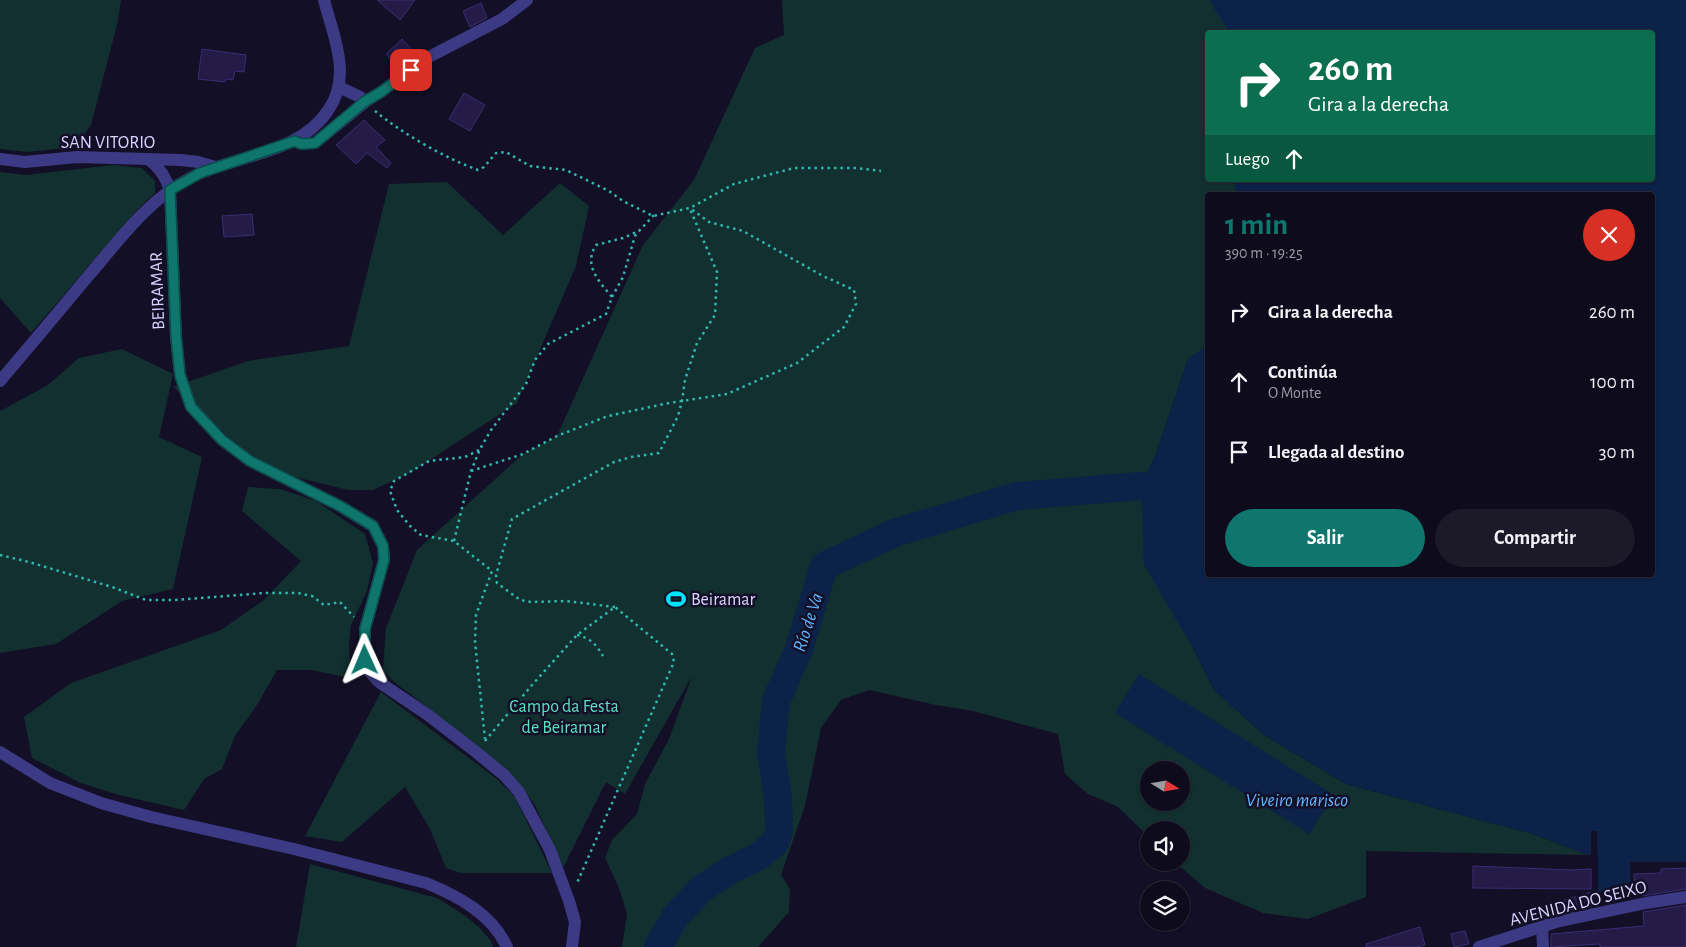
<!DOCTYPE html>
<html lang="es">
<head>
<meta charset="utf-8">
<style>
	body { margin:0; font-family:"Alegreya Sans",sans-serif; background:#1c1929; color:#f1f3f6; height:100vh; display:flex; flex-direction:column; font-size:19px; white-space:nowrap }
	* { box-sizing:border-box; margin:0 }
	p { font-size:16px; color:#9b9ba3 }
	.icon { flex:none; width:28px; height:28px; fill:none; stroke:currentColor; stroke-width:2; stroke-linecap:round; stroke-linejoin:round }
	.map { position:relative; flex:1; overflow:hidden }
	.drawer { position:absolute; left:1205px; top:192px; width:450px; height:385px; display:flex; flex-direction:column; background:#0e0b1c; border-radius:5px; box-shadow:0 1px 4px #0004,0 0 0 1px #2e2b3b }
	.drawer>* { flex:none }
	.banner { position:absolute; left:1205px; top:30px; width:450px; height:152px; border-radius:5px; box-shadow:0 1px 4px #0004,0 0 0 1px #2e2b3b; background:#0b6e4f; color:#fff; overflow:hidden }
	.needle { width:32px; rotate:101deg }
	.fabs { position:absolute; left:1140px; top:761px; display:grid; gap:10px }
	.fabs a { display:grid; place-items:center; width:50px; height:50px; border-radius:50%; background:#0e0b1c; box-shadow:0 1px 4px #0004,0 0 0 1px #2e2b3b; font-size:25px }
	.pin { position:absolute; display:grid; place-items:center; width:42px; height:42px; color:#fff; margin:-21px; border-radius:10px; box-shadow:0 2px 8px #0006 }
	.me { position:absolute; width:55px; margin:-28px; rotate:359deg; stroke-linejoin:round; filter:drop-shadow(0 0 4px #0008) }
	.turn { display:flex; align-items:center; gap:18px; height:105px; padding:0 20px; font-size:22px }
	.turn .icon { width:65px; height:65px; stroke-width:2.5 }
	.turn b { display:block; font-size:35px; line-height:42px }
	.then { display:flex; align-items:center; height:48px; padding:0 20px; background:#0003; gap:10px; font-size:19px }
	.round { display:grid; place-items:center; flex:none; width:52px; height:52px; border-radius:26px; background:#1c1929 }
	.headline { display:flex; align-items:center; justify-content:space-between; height:85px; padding:0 20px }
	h1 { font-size:30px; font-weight:700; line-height:38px; color:#0f766e }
	.action { display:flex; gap:10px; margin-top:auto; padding:10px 20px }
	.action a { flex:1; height:58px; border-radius:30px; background:#0f766e; color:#fff; font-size:20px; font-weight:700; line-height:58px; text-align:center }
	.action a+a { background:#1c1929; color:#f1f3f6 }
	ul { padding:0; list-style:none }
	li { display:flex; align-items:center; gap:15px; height:70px; padding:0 20px }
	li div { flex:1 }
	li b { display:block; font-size:19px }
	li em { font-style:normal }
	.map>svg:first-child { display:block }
	.green { fill:#12302f; fill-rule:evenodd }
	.water { fill:#0c2248 }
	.pier { fill:#130f26 }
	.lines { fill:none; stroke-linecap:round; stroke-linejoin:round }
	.river { stroke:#0c2248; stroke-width:28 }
	.building { fill:#241b47; stroke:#3b2d73 }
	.path { stroke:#2fb8b0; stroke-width:2.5; stroke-dasharray:2.5 4; stroke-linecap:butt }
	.minor { stroke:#3d3a85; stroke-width:12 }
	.route-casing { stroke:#0a4d48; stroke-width:12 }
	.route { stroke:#0f766e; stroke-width:9 }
	.labels { text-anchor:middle; stroke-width:5; stroke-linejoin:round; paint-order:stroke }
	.street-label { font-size:18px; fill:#d9d4ff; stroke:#130f26 }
	.poi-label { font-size:18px; fill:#d9d4ff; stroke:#130f26; text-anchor:start }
	.park-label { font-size:18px; fill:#5fe0c0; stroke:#130f26 }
	.water-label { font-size:19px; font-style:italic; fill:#62b6ff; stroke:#130f26 }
</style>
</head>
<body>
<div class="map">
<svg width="1686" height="947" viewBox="0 0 1686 947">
	<rect width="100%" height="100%" fill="#130f26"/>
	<!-- green -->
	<g class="green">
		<polygon points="0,0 121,0 118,21 91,125 75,147 27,152 0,149"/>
		<path d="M782 0H1218L1231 32H1208V180H1235V195H1208L1207 346 1188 359 1155 456 1141 486 1193 648 1214 690 1264 735 1346 784 1533 834 1588 855 1366 851V897L1308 919 1263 913 1205 888 1176 863 1181 862V830H1149V837L1118 807 1088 794 1065 774 1058 734 973 711 936 705 869 690 841 700 821 728 805 806 781 875 790 889 789 912 758 947H622L627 914 619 888 605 858 612 840 637 814 645 784 669 739 692 676 625 794 606 782 563 868 535 805 524 790 485 752 393 681 383 670 386 628 417 550 523 454 557 436 643 245 694 180 755 48 784 35ZM1149 770H1181V802H1149Z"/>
		<polygon points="113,165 142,168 155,181 155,193 136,211 31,333 0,298 0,172 26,175"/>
		<polygon points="447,182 503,235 560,183 589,206 576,266 517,403 410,473 373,490 348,490 275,472 226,435 194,403 173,387 248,361 349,346 389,184"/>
		<polygon points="122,349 173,374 159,437 202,457 173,589 122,601 56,644 0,653 0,411 48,385 79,358"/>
		<polygon points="248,487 280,489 316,501 365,534 373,563 367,591 351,625 349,643 351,678 310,670 277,670 257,705 235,736 222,769 204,779 184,810 119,795 81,783 32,758 24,717 71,683 221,630 264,600 301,561 242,511"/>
		<polygon points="381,692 497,779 515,797 552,873 461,873 446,868 430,829 405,787 342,842 305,836"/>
		<polygon points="310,864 437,898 464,915 480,928 491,941 493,947 296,947"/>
	</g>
	<!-- water -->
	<g class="water">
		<polygon points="1209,0 1686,0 1686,862 1630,862 1631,889 1598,892 1598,854 1588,855 1533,834 1346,784 1264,735 1214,690 1193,648 1144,565 1141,486 1155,456 1188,359 1207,346 1208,575 1652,575 1652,195 1235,195 1235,180 1652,180 1652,32 1229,32"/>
		<polygon points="1139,674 1334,795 1309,834 1115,713"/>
	</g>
	<!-- pier -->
	<polygon class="pier" points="1591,831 1597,831 1598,892 1595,892 1596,857 1591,857"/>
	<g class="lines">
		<!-- river -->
		<polyline class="river" points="658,947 675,917 701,889 730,870 759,856 775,843 779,832 778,798 771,752 776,701 799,649 824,566 894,533 1017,496 1141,486"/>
	</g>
	<!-- building -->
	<g class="building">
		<polygon points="377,0 415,0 400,20"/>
		<polygon points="481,3 487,18 470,27 463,11"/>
		<polygon points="402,39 416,54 399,68 386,54"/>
		<polygon points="202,49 246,55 244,72 235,71 233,80 226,79 225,82 198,79"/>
		<polygon points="464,93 485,105 470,131 449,119"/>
		<polygon points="364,120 385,140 376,147 391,163 387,168 367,153 356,164 336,145"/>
		<polygon points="252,214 254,235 224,237 222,216"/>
		<polygon points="1473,866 1572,870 1591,869 1591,889 1473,888"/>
		<polygon points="1686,868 1686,889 1642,896 1642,892 1635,892 1634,874 1661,873 1661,869"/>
		<polygon points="1591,892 1592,906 1524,921 1522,913"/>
		<polygon points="1686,905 1686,947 1600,947 1600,944 1551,947 1551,934 1644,926 1643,912"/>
		<polygon points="1420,927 1425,945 1417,947 1366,947 1366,944"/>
		<polygon points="1465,931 1469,944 1454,947 1451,934"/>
	</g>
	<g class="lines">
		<!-- path -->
		<g class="path">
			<path d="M375 111C403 134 445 158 478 170L484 167 496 153 506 152 530 166 566 170 609 191 623 201 653 216 690 208 734 184 794 168H856L881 171"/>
			<polyline points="612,297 623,277 635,236 639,231"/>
			<polyline points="479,450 465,457 429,461 394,481 390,491 397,510 410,526 421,535 454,541 492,571 476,615 475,642 485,739"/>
			<polyline points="471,471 523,454 557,436 608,416 669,403 727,394 797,363 844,327 856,304 854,290 823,276 743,231 709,222 690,208"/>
			<path d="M454 541 471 471 480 449 491 430 526 384 535 360 548 344 606 314 612 297C599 281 583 266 596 245L623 238 639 231 654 215"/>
			<polyline points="0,555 29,562 112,587 146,600 175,600 264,593 298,593 312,596 324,605 340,602 354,617"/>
			<polyline points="615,607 566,601 531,602 520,600 497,583 496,575 512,519 614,462 631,457 659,453 678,416 682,401 685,380 697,343 715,315 717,272 690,209"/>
			<path d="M577 635C590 638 596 644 603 656"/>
			<polyline points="485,741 532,685 577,635 615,607 672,654 674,662 577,883"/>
		</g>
		<!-- minor -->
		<g class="minor">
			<polyline points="339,87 360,97 365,102"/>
			<polyline points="295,141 301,144 315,143 365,102 381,92 425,59 502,19 527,0"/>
			<polyline points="0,159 25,162 77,157 181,160 198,162 216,167"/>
			<path d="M148 159C160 168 165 176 170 190L176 337 180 375 191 407 222 440 250 461 340 506 373 526 383 546 384 560 365 629V660L368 670 379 682 428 715 476 752 504 775 519 792 550 850 569 901 575 922 572 947"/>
			<path d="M0 381C30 346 60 310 90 274 120 239 148 200 190 178 235 154 299 156 329 109 352 75 333 35 324 0"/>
			<path d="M0 752 50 783 101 803 151 817 294 849 426 883C458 896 492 914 507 947"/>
			<polyline points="1542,926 1543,947"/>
			<polyline points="1479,947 1556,922 1646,903 1686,897"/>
		</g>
	</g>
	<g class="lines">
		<defs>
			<polyline id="route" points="365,660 365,629 384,560 383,546 373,526 340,506 250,461 222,440 191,407 180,375 176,336 170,190 200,173 295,141 301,144 315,143 364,102 381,92 411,70"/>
		</defs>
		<!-- route casing -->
		<use href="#route" class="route-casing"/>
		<!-- route -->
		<use href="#route" class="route"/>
	</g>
	<!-- icons -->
	<defs>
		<symbol id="stadium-bare" viewBox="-9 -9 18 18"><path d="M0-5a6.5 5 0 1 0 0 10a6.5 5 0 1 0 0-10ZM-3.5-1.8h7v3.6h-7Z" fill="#00e5ff" stroke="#130f26" stroke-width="2.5" paint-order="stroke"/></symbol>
	</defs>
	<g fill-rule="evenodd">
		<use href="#stadium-bare" x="662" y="585" width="28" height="28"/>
	</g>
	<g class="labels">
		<!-- street labels -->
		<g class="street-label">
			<text x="108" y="148">SAN VITORIO</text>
			<text transform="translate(157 291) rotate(-92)" y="6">BEIRAMAR</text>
			<text transform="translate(1578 903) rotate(-14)" y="6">AVENIDA DO SEIXO</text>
		</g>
		<!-- poi labels -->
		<g class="poi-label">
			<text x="691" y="605">Beiramar</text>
		</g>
		<!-- park labels -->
		<g class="park-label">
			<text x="564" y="712">Campo da Festa<tspan x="564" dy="21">de Beiramar</tspan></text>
		</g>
		<!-- water labels -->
		<g class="water-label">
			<text transform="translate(807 622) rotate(-72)" y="7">Río de Va</text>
			<text x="1297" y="806">Viveiro marisco</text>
		</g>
	</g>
</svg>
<div class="fabs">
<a><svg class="needle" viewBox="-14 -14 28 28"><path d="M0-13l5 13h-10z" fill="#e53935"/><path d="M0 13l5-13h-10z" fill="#9b9ba3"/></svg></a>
<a><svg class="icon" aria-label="sound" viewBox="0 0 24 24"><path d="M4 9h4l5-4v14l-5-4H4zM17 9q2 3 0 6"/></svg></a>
<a><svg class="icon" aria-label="layers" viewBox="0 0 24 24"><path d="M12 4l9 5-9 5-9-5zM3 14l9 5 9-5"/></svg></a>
</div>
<div class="pin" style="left:411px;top:70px;background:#d93025"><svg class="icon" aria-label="arrive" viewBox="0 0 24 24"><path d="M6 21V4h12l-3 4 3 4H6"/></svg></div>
<svg class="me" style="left:365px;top:660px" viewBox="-20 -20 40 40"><path d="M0-17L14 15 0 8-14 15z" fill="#0f766e" stroke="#fff" stroke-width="4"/></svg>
<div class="banner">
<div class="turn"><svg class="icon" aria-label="right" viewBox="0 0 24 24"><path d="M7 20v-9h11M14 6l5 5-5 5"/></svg><div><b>260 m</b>Gira a la derecha</div></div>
<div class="then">Luego<svg class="icon" aria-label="ahead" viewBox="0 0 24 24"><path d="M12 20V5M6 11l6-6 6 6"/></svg></div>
</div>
<section class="drawer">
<div class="headline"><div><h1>1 min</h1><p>390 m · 19:25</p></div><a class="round" style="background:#d93025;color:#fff"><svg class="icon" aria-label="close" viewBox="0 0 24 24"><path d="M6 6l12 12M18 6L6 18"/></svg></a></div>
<ul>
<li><svg class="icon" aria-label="right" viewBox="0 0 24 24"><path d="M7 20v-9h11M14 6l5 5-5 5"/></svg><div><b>Gira a la derecha</b></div><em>260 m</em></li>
<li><svg class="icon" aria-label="ahead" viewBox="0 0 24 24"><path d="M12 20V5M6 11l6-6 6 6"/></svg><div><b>Continúa</b><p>O Monte</p></div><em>100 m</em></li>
<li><svg class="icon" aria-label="arrive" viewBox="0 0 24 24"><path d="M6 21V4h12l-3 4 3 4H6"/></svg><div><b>Llegada al destino</b></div><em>30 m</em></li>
</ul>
<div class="action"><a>Salir</a><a>Compartir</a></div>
</section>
</div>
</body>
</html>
